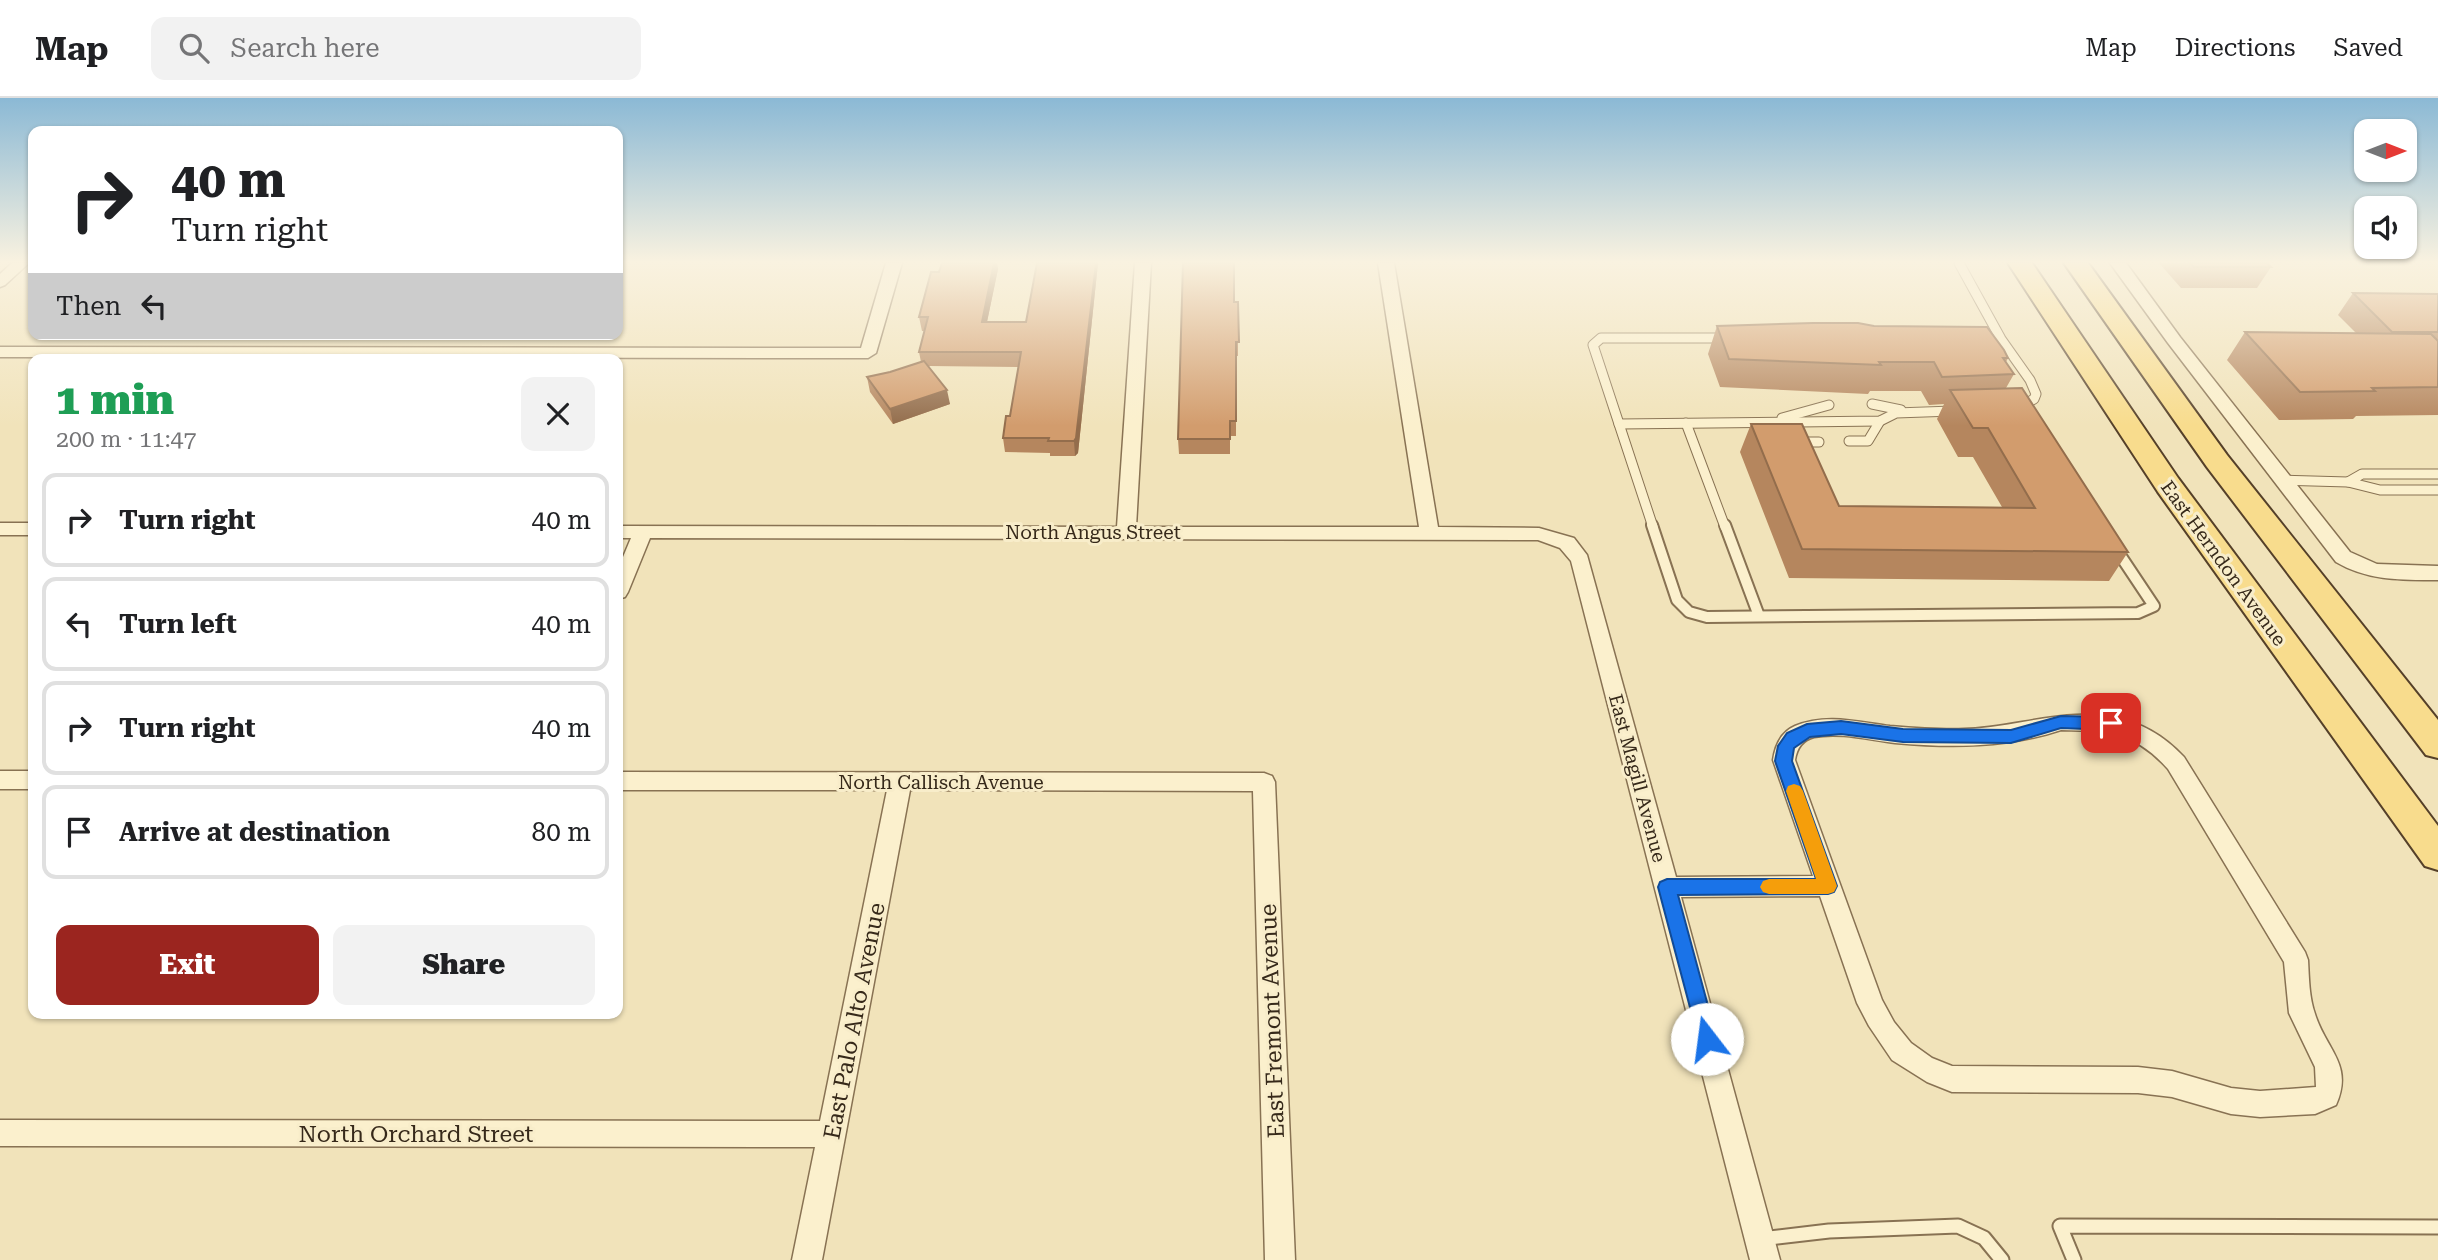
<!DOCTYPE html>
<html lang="en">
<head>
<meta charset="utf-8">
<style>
	body { margin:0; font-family:"Roboto Serif",serif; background:#f2f2f2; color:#202124; height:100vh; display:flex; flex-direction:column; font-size:26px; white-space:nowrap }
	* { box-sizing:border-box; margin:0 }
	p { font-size:23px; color:#757577 }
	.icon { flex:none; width:38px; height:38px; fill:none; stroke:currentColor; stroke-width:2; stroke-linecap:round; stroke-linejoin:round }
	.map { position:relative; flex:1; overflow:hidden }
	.details { position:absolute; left:28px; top:256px; width:595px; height:665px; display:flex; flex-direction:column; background:#fff; border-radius:14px; box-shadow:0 2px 5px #0004 }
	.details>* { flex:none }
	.top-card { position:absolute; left:28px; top:28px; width:595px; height:214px; border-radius:14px; box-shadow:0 2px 5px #0004; background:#fff; color:#202124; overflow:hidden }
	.needle { width:46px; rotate:90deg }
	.buttons { position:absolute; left:2354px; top:21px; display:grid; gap:14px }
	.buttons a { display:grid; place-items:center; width:63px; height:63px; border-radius:14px; background:#fff; box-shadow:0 2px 5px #0004; font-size:35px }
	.pin { position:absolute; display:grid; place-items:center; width:60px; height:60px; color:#fff; margin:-30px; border-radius:14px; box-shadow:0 4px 10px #0006 }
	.me { position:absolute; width:77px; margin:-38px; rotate:345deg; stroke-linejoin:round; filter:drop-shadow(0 0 5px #0008) }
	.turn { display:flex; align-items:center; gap:24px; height:147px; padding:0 28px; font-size:32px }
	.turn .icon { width:91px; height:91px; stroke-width:2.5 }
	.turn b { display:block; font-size:49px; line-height:60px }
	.then { display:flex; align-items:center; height:66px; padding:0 28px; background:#0003; gap:14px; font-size:26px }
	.round { display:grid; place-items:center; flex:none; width:74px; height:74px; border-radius:14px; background:#f2f2f2 }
	.headline { display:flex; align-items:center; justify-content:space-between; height:119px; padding:0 28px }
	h1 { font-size:42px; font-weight:800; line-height:52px; color:#1e9e55 }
	.button { display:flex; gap:14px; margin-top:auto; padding:14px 28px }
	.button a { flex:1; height:80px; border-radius:14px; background:#9b251f; color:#fff; font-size:28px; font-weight:800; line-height:80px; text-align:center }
	.button a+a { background:#f2f2f2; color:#202124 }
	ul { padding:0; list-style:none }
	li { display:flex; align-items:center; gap:21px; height:94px; margin:0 14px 10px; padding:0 14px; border:4px solid #e0e0e0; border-radius:14px }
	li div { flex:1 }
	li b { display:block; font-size:26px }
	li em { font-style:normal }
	header { display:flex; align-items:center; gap:42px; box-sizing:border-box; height:98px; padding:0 35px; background:#fff; border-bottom:2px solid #e0e0e0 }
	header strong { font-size:33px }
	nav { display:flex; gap:38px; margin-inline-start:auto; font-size:24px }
	.search { width:490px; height:63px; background:#f2f2f2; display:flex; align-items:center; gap:18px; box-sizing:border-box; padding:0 24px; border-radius:14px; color:#757577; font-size:26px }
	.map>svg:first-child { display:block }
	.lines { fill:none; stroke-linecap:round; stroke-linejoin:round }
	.service-far2-casing { stroke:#887253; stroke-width:11 }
	.service-far1-casing { stroke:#887253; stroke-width:14 }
	.service-casing { stroke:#887253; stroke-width:17 }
	.minor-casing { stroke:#887253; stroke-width:3 }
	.primary-casing { stroke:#554029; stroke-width:4 }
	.service-far2 { stroke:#fbf0cd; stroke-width:9 }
	.service-far1 { stroke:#fbf0cd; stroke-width:10 }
	.service { stroke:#fbf0cd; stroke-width:13 }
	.minor { fill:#fbf0cd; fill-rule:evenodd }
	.primary { fill:#f8dc8d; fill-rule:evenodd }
	.wall { fill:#b5865e }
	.shaded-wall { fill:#936d4c }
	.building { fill:#d29c6d; stroke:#936d4c; stroke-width:2 }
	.route { fill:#1a73e8; stroke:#114b97; stroke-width:2 }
	.slow { fill:#f59e0b }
	.labels { text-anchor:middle; stroke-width:6; stroke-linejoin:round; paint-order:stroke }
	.street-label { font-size:19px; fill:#36291a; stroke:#f8edca }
	.near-street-label { font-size:23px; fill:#36291a; stroke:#f8edca }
</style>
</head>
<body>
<header>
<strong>Map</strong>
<div class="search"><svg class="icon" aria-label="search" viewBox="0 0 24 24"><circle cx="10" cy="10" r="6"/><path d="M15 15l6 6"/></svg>Search here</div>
<nav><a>Map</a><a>Directions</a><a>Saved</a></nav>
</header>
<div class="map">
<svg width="2438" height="1162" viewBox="0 0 2438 1162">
	<rect width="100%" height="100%" fill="#f1e3ba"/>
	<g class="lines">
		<defs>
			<g id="service-far2">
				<polyline points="1959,165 2001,241 2030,282 2036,296 2034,301 2018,310"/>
				<polyline points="1872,306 1901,312"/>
				<polyline points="1782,320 1829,307"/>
				<polyline points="1686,325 1725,429"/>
				<polyline points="1619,326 1880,323 1896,315 1953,313"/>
				<polyline points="1849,343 1868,343 1880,323"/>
				<polyline points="1799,344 1819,344"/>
				<polyline points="2438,376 2362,376 2348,384 2380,392 2438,392"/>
				<polyline points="2281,382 2348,384"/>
				<polyline points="1653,429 1593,247 1601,240 1726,240"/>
			</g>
			<g id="service-far1">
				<polyline points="1652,427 1677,502 1689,514 1707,519 2138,515 2154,508 2116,451"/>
				<polyline points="1725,427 1759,518"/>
			</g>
			<g id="service">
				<polyline points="1761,1141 1829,1133 1958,1128 1984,1140 2002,1162"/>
				<polyline points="2074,1162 2060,1128 2438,1129"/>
			</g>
			<g id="minor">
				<polygon points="12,165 29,165 5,187 0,189 0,176"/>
				<polygon points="886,165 902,165 876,255 868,260 0,259 0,249 861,250"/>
				<path d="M1135 165H1151L1136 429H1419L1378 165H1394L1438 429 1539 430 1574 440 1587 457 1676 779 1813 778 1773 662C1775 648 1781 634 1795 628 1826 615 1858 624 1890 628 1914 630 1939 632 1964 631 2015 630 2061 610 2111 619 2141 624 2163 637 2184 659L2305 854 2308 862C2309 880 2309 899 2315 916 2326 952 2354 966 2336 1007L2315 1016 2260 1019 2231 1016 2172 999 2138 995 1952 994 1927 984 1892 962 1869 928 1857 905 1820 798 1681 799 1780 1162H1750L1571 463 1560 450 1538 442 650 440 628 494 625 499 618 501V471L631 440H618V428L1117 429ZM2061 632C2109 633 2135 634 2168 671L2284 864 2289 915 2315 969 2316 989 2260 993 2231 990 2172 973 2138 969 1952 968 1932 960 1911 945 1894 924 1882 902 1795 662C1797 650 1802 642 1814 639 1841 634 1869 642 1895 645 1951 650 2007 650 2061 632Z"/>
				<path d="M2110 165H2126L2180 239 2350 454 2377 466 2438 468V482C2402 482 2368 483 2336 464L2168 245Z"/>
				<rect x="0" y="425" width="33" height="12"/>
				<rect x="0" y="673" width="33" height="18"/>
				<polygon points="618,674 1264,675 1272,678 1275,684 1295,1162 1265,1162 1253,693 910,692 822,1162 792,1162 815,1049 0,1048 0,1022 820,1023 887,692 618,692"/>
			</g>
			<g id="primary">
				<polygon points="2008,165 2032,165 2178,380 2438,728 2438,772 2425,768 2158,394"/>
				<polygon points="2064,165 2088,165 2227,357 2438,622 2438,660 2426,657 2207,369"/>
			</g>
		</defs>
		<!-- service-far2 casing -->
		<use href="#service-far2" class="service-far2-casing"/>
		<!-- service-far1 casing -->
		<use href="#service-far1" class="service-far1-casing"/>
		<!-- service casing -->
		<use href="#service" class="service-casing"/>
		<!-- minor casing -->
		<use href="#minor" class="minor-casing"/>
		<!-- primary casing -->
		<use href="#primary" class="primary-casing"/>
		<!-- service-far2 -->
		<use href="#service-far2" class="service-far2"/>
		<!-- service-far1 -->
		<use href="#service-far1" class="service-far1"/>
		<!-- service -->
		<use href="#service" class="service"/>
		<!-- minor -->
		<use href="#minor" class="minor"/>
		<!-- primary -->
		<use href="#primary" class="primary"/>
	</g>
	<!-- wall -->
	<g class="wall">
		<polygon points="942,165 997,165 998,171 987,224 1026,224 1037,165 1098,165 1078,355 1075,358 1050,358 1050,355 1005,354 1003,340 1010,318 1018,269 929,268 950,306 893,326 870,294 867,279 890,274 921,264 919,254 924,233 922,233 919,219 939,174"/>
		<polygon points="2159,165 2267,165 2271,169 2257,190 2181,190"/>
		<polygon points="2353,195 2438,196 2438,317 2356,318 2353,321 2279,322 2227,262 2245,234 2356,235 2338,217"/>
		<polygon points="1234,204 1238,204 1238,258 1236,258 1236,338 1230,338 1230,356 1179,356 1178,341"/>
		<polygon points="1717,228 2008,260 2006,264 2014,276 2006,290 2128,454 2109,483 1789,480 1740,354 1751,326 1839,408 2002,409 1973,359 1958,359 1937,321 1944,306 1929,307 1921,293 1870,293 1868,296 1720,289 1708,256"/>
	</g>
	<!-- shaded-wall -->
	<g class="shaded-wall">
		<polygon points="994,165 997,165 998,171 984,238 982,224"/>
		<polygon points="1096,165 1098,165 1078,355 1075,358 1074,343"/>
		<polygon points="947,292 950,306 893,326 890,311"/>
	</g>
	<!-- building -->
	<g class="building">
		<polygon points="942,165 994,165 982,224 1026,224 1037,165 1096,165 1076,340 1074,343 1048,343 1049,340 1003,340 1006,318 1010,318 1021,254 919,254 928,219 919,219 931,174 939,174"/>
		<polygon points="1183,165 1234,165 1234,204 1238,204 1239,244 1236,244 1236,323 1230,323 1230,341 1178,341"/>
		<polygon points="2190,165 2267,165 2271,169 2194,169"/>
		<polygon points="2353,195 2438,196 2438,234 2392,234"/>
		<polygon points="1813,225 1858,225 1874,228 1987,229 2004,252 2008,260 2003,260 2014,276 1942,279 1934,264 1879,264 1881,267 1729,261 1717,228"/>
		<polygon points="2245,234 2431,236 2438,243 2438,289 2372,290 2375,293 2300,294"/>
		<polygon points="924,263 947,292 890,311 867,279 890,274"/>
		<polygon points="2022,290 2128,454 1802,451 1751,326 1802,326 1839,408 2035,410 1988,330 1973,330 1950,292"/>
	</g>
	<!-- sky -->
	<linearGradient id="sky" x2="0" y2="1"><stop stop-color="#8bb9d5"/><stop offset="0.5" stop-color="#f9f2e0"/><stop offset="1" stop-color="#f9f2e0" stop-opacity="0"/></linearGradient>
	<rect width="2438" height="328" fill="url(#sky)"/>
	<!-- route -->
	<polygon class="route" points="2061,618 2111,619 2119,625 2111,632 2061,630 2011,645 1903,644 1841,636 1810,639 1794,650 1792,663 1837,788 1834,794 1828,796 1678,797 1717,941 1714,947 1707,950 1700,947 1658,789 1660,784 1667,781 1816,781 1775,663 1778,648 1787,635 1807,626 1841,623 1903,631 2011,632"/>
	<!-- slow -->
	<polygon class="slow" points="1794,686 1800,688 1803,693 1837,788 1834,794 1828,796 1769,796 1763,794 1760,789 1763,783 1769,781 1816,781 1786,693 1788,688"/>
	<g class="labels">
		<!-- street labels -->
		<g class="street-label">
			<text x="1093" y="441">North Angus Street</text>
			<text transform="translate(2224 465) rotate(54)" y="7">East Herndon Avenue</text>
			<text transform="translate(1638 680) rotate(75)" y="7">East Magill Avenue</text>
			<text x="941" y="691">North Callisch Avenue</text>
		</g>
		<!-- near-street labels -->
		<g class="near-street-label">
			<text transform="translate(854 923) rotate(-79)" y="8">East Palo Alto Avenue</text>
			<text transform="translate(1272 923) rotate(-92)" y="8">East Fremont Avenue</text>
			<text x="416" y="1044">North Orchard Street</text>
		</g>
	</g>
</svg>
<div class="buttons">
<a><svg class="needle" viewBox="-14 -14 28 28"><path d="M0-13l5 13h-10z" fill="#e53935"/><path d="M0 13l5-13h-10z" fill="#757577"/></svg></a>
<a><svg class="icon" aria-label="sound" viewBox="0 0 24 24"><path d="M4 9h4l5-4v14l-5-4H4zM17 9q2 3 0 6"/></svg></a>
</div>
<div class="pin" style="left:2111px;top:625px;background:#d93025"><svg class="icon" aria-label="arrive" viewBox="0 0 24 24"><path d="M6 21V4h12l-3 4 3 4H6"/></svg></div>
<svg class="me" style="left:1707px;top:941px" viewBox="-20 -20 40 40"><circle r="19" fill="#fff"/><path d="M0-13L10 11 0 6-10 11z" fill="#1a73e8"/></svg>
<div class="top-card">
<div class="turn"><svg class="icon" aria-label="right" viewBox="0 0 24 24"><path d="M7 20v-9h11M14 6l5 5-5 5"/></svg><div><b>40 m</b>Turn right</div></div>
<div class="then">Then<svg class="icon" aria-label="left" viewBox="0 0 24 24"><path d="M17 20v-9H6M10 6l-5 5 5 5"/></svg></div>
</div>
<section class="details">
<div class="headline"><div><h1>1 min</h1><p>200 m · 11:47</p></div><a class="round"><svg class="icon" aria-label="close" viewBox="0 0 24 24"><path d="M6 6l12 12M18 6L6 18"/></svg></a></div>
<ul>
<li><svg class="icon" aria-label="right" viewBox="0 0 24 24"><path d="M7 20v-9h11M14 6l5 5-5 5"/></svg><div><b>Turn right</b></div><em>40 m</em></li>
<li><svg class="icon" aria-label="left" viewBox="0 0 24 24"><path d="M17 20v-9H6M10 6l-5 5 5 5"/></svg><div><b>Turn left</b></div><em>40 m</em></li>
<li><svg class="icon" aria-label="right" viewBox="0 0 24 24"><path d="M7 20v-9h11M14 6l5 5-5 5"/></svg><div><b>Turn right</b></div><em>40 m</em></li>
<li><svg class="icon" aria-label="arrive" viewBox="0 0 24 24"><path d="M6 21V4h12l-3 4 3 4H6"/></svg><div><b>Arrive at destination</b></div><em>80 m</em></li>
</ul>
<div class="button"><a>Exit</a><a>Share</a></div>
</section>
</div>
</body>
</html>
